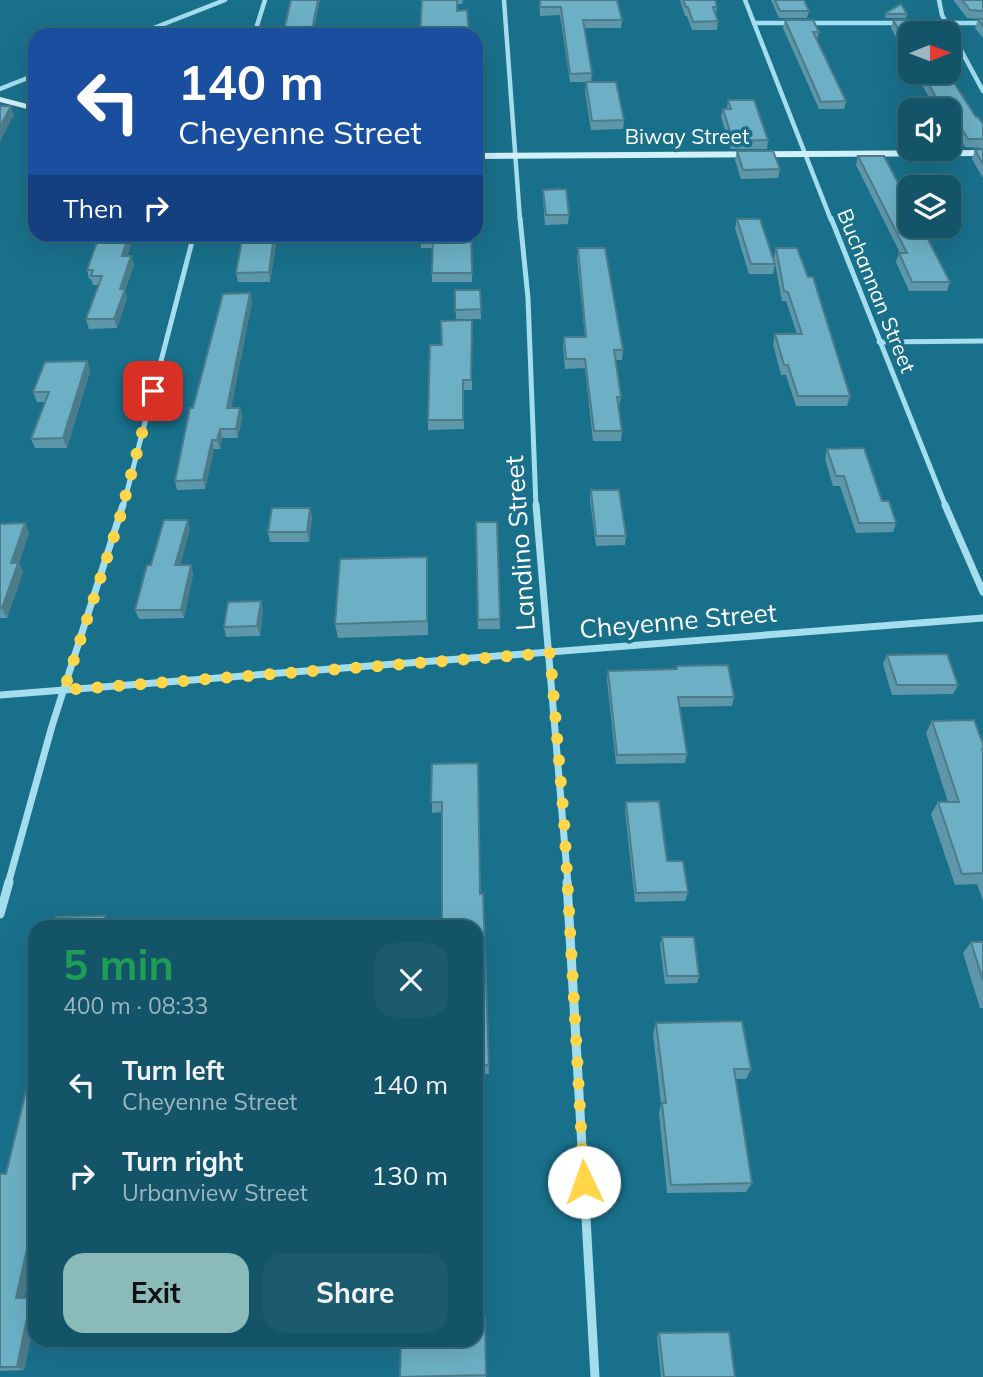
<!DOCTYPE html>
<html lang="en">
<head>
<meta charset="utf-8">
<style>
	body { margin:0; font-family:Mulish,sans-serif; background:#1c5a6e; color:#f1f3f6; height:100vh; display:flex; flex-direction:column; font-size:26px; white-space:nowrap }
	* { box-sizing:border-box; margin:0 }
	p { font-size:23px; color:#9db7c0 }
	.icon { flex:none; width:38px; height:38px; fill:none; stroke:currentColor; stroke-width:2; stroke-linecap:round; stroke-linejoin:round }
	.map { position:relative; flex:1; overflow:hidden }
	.details { position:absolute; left:28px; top:920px; width:455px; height:427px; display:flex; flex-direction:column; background:#135468; border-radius:21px; box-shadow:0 7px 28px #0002,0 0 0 2px #326a7c }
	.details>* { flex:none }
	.hud { position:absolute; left:28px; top:28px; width:455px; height:214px; border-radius:21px; box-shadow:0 7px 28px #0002,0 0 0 2px #326a7c; background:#1a4fa0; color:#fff; overflow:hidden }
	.needle { width:46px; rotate:89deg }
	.fabs { position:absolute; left:898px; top:21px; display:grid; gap:14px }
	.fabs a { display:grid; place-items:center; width:63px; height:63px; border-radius:14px; background:#135468; box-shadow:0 7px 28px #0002,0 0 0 2px #326a7c; font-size:35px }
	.pin { position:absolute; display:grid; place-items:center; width:60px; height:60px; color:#fff; margin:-30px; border-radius:14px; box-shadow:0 4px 10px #0006 }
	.me { position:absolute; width:77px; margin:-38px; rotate:357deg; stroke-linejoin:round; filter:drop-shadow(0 0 5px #0008) }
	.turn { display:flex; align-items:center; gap:24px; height:147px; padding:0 35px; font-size:32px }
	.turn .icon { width:91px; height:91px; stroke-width:2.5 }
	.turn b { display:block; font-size:49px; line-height:60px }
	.then { display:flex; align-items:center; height:66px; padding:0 35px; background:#0003; gap:14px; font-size:26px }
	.round { display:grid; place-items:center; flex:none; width:74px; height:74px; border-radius:21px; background:#1c5a6e }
	.overview { display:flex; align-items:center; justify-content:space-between; height:119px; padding:0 35px }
	h1 { font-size:42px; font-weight:700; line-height:52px; color:#1e9e55 }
	.cta { display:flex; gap:14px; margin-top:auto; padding:14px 35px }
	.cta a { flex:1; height:80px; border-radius:21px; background:#8bbbb9; color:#111; font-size:28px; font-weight:700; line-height:80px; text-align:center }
	.cta a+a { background:#1c5a6e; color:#f1f3f6 }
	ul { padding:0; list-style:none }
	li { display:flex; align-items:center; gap:21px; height:91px; padding:0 35px }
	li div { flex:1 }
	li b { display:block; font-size:26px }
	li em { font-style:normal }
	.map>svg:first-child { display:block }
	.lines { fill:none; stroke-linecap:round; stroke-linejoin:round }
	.street-far3 { stroke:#a4ddee; stroke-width:4.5 }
	.street-far2 { stroke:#a4ddee; stroke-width:5 }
	.street-far1 { stroke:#a4ddee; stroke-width:7 }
	.street { stroke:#a4ddee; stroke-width:9 }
	.secondary { fill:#d1f0fa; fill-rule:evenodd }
	.wall { fill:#5e97a9 }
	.shaded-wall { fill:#4c7b8a }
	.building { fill:#6db0c5; stroke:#4c7b8a; stroke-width:2 }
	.route { stroke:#ffd54a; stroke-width:12; stroke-dasharray:0 21.6 }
	.labels { text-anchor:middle; stroke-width:7; stroke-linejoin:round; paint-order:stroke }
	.far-street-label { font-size:21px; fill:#fff; stroke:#19708b }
	.street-label { font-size:26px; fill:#fff; stroke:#19708b }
</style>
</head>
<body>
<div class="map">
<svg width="983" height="1377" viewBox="0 0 983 1377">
	<rect width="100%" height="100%" fill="#19708b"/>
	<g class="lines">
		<!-- street-far3 -->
		<g class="street-far3">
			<polyline points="504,0 520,220"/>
			<polyline points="745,0 831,220"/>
			<polyline points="939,0 942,15 983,91"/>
			<polyline points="754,23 791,23"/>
			<polyline points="807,23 900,23"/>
			<polyline points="912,23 983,23"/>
			<polyline points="136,35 225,0"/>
			<polyline points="254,35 265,0"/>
			<polyline points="0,89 35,75"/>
		</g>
		<!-- street-far2 -->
		<g class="street-far2">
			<polyline points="520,218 528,298 536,507"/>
			<polyline points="831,218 946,507"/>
			<polyline points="879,342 983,341"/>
			<polyline points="123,507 194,234"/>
		</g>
		<!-- street-far1 -->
		<g class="street-far1">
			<polyline points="536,505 568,884"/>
			<polyline points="945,505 983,592"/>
			<polyline points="0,695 983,618"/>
			<polyline points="8,884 52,726 123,505"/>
		</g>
		<!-- street -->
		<g class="street">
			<polyline points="567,882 595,1377"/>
			<polyline points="0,914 9,882"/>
		</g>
		<!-- secondary -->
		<g class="secondary">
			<polygon points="0,97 35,106 35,111 0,102"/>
			<polygon points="983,150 983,156 476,159 476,153"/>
		</g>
	</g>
	<!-- wall -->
	<g class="wall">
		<polygon points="422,0 463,0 462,4 457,4 457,11 469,35"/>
		<polygon points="539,0 617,0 622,20 621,28 584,28 592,73 591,82 624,120 623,129 591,130 585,91 586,82 570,82 560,15 540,16"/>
		<polygon points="680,0 715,0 717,7 716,15 718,21 717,30 692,30 687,16 685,16"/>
		<polygon points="771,0 804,0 809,11 807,18 779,18"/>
		<polygon points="954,0 983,0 983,38 975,28 978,19 967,18 954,1"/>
		<polygon points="886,14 907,14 906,18 885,18"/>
		<polygon points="785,20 819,32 817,39 846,101 844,109 819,109 783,28"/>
		<polygon points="893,20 910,33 910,63 891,28"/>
		<polygon points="915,72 947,72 976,117 983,124 983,148 965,147 959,138 951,138 948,134 948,110 936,110"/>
		<polygon points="728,100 768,140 767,149 731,149 721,117 723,109 727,109"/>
		<polygon points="983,149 983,178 972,159 975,150"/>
		<polygon points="737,151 780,169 778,178 741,179 735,160"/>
		<polygon points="858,156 950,282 947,291 909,291 896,262 899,253 900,253 856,165"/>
		<polygon points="543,190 569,215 568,224 545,225 543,199"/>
		<polygon points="737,219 775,264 773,274 749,274 735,228"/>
		<polygon points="100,234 135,234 127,256 131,256 134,265 125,290 127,298 117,328 89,329 86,319 99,285 93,285 91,279 89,279 87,270"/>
		<polygon points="243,234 274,235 276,245 270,282 238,282 236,273"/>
		<polygon points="421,234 471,234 472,282 432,282 432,248 421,248"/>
		<polygon points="578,248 623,350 622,360 615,360 621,397 619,406 618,406 622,431 621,441 593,441 585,368 565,369 563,347 564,337 585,337 577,258"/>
		<polygon points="776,248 850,396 847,406 796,406 786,375 781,375 773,344 775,334 797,334 786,301 782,301 774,258"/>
		<polygon points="455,290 480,290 481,319 456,319"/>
		<polygon points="252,302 231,408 240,408 242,417 238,438 222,438 220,449 214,449 205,489 177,490 175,481 193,408"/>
		<polygon points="472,320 472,390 463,390 464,429 428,430 428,420"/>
		<polygon points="87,361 90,371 67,448 35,448 31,439 45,402 37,402 33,392"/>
		<polygon points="827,449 896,523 893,532 856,533 840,486 833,486 825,459"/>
		<polygon points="591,490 626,536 625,545 596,546 590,500"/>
		<polygon points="310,508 312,518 309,542 270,542 268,532"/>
		<polygon points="476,522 497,522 500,629 478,629"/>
		<polygon points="25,523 29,533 19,563 23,572 7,618 0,618 0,524"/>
		<polygon points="190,529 180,565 191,565 193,574 184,618 139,619 135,610 151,565"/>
		<polygon points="427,557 428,635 338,638 335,624"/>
		<polygon points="261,601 263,611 260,636 226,637 224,627"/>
		<polygon points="887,655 958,685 953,694 892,695 883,664"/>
		<polygon points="677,666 734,697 732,706 679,707 687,754 685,763 616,764 607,680 608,671 676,669"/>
		<polygon points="932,721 983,744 983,901 977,884 955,885 931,814 938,802 948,802 926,733"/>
		<polygon points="432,764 480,894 483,894 489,1074 476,1074 476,928 443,866 442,812 432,813"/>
		<polygon points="626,802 688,892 685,901 635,902 625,811"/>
		<polygon points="662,937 699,976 697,983 665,984 660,945"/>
		<polygon points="971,942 983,942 983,1008 980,1008 963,953"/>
		<polygon points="656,1023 751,1069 746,1079 736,1079 752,1183 746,1192 667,1193 659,1113 661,1104 653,1034"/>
		<polygon points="35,1074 35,1248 24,1298 31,1298 35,1301 35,1317 24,1370 0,1371 0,1175 6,1174"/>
		<rect x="476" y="1204" width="6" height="59"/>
		<polygon points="485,1316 486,1377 400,1377"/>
		<polygon points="659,1333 735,1377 661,1377 657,1337"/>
	</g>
	<!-- shaded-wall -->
	<g class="shaded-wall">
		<polygon points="318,0 320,0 313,35 311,35"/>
		<polygon points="11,106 14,115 0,142 0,127"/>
		<polygon points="129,234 135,234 124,265 122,256"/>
		<polygon points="274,235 276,245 270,282 269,272"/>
		<polygon points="131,256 134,265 125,290 127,298 117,328 114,319 120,289"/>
		<polygon points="250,293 252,302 229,417 227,408"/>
		<polygon points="87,361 90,371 67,448 63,438"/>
		<polygon points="240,408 242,417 238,438 236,429"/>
		<polygon points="220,429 222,438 220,449 217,440"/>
		<polygon points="212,440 214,449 205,489 203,480"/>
		<polygon points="310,508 312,518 309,542 307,532"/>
		<polygon points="188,520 190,529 178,574 175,565"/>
		<polygon points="25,523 29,533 19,563 23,572 7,618 2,608 11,563"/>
		<polygon points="191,565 193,574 184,618 181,610"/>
		<polygon points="261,601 263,611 260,636 257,626"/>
		<polygon points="105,916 110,925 109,928 103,928"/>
		<polygon points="35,1213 35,1248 23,1303 16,1298"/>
		<polygon points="31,1298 35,1301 35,1317 24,1370 17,1367"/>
	</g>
	<!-- building -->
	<g class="building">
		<polygon points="291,0 318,0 311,35 283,35"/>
		<polygon points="422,0 457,0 457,11 467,10 469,35 420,35"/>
		<polygon points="540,0 617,0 622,20 583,20 592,73 570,74 561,7 540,7"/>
		<polygon points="683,0 715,0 717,7 713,7 718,21 693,22 688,7 686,7"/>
		<polygon points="775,0 804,0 809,11 780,11"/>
		<polygon points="962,0 983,0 983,11 970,10"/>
		<polygon points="901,4 907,14 886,14 886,13"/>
		<polygon points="978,19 983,19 983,26"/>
		<polygon points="785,20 813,20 819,32 813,32 846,101 821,102"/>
		<polygon points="893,20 918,20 926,33 910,33 910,50"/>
		<polygon points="922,72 947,72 976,117 978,117 983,124 983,139 968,139 962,129 953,129 948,120 948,110 943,110"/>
		<polygon points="586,82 616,82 624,120 592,121"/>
		<polygon points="728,100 754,100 768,140 733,141 723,109 731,109"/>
		<polygon points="0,106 11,106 0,127"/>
		<polygon points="983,149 983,164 975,150"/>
		<polygon points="737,151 773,151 780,169 743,170"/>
		<polygon points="858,156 884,156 910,206 910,226 921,226 950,282 912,282 899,253 907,253"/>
		<polygon points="566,189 569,215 546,215 543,190"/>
		<polygon points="737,219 760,219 775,264 751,264"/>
		<polygon points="100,234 129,234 122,256 131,256 120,289 125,289 114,319 86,319 102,276 91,276 93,270 87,270"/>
		<polygon points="243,234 274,235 269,272 236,273"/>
		<polygon points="421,234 471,234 472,273 432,273 433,238 421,239"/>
		<polygon points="578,248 605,248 623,350 614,350 621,397 617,397 622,431 594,431 585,359 566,359 564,337 586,337"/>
		<polygon points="776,248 797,248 808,277 813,277 850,396 798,396 788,365 784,365 775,334 802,334 788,292 784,291"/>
		<polygon points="455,290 480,290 481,309 455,310"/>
		<polygon points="250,293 227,408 240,408 236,429 220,429 217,440 212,440 203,480 175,481 190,408 193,408 223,294"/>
		<polygon points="472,320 471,380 463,380 463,420 428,420 430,345 442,345 441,321"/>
		<polygon points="87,361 63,438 31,439 49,392 33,392 45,362"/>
		<polygon points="864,448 882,501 889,501 896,523 859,523 844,476 836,476 827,449"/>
		<polygon points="591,490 619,490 626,536 596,536"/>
		<polygon points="272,508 310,508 307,532 268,532"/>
		<polygon points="164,520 188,520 175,565 191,565 181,610 135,610 147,565 151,565"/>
		<polygon points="476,522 497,522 500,619 478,620"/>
		<polygon points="25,523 11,563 18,563 2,608 0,608 0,524"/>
		<polygon points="427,557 427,621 335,624 340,559"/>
		<polygon points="261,601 257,626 224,627 228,602"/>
		<polygon points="947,654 958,685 897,685 887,655"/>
		<polygon points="728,665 734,697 678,697 687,754 617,755 608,671 677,669 677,666"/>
		<polygon points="974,720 983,744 983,749 982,749 983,752 983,873 962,874 938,802 959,802 932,721"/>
		<polygon points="478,763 480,894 483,894 489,1065 476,1065 476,928 442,928 442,802 431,802 432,764"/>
		<polygon points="659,801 667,861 683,861 688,892 636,893 626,802"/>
		<polygon points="105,916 103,928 54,928 56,917"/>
		<polygon points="662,937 694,937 699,976 667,976"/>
		<polygon points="971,942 983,942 983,981"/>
		<polygon points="742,1021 751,1069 734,1069 752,1183 671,1185 662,1103 666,1103 656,1023"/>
		<polygon points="30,1074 35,1074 35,1213 16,1298 31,1298 17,1367 0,1367 0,1174 6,1174"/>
		<rect x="476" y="1204" width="6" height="54"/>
		<polygon points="476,1316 485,1316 486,1375 400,1377 401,1340 476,1340"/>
		<polygon points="729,1332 735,1377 664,1377 659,1333"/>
	</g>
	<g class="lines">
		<!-- route -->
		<polyline class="route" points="153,391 119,521 64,690 550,653 564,820 584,1182"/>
	</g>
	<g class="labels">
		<!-- far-street labels -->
		<g class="far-street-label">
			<text x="687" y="144">Biway Street</text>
			<text transform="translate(876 291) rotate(68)" y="7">Buchannan Street</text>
		</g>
		<!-- street labels -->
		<g class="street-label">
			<text transform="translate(520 543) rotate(-94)" y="9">Landino Street</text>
			<text transform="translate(678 621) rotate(-5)" y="9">Cheyenne Street</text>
		</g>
	</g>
</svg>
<div class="fabs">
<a><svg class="needle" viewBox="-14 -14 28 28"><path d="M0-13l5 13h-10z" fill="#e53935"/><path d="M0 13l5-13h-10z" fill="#9db7c0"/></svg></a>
<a><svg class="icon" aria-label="sound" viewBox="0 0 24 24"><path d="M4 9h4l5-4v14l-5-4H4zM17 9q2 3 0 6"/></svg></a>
<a><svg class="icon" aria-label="layers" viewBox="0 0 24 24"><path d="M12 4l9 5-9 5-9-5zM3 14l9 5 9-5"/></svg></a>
</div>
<div class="pin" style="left:153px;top:391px;background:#d93025"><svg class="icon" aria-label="arrive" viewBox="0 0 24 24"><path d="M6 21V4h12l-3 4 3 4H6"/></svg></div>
<svg class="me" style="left:584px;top:1182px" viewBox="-20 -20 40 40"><circle r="19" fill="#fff"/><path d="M0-13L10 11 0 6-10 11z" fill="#ffd54a"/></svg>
<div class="hud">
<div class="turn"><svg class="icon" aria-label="left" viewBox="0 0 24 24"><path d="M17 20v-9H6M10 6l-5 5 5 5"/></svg><div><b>140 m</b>Cheyenne Street</div></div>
<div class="then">Then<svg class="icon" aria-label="right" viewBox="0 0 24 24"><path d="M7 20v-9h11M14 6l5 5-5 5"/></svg></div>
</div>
<section class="details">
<div class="overview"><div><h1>5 min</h1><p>400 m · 08:33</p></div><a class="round"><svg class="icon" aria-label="close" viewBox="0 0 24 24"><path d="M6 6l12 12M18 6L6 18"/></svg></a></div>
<ul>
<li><svg class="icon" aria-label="left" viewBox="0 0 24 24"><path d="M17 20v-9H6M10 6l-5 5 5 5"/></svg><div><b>Turn left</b><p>Cheyenne Street</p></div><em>140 m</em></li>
<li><svg class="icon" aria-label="right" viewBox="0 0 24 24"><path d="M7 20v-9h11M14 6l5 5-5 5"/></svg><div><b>Turn right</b><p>Urbanview Street</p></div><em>130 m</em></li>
</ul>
<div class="cta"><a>Exit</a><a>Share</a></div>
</section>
</div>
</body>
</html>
